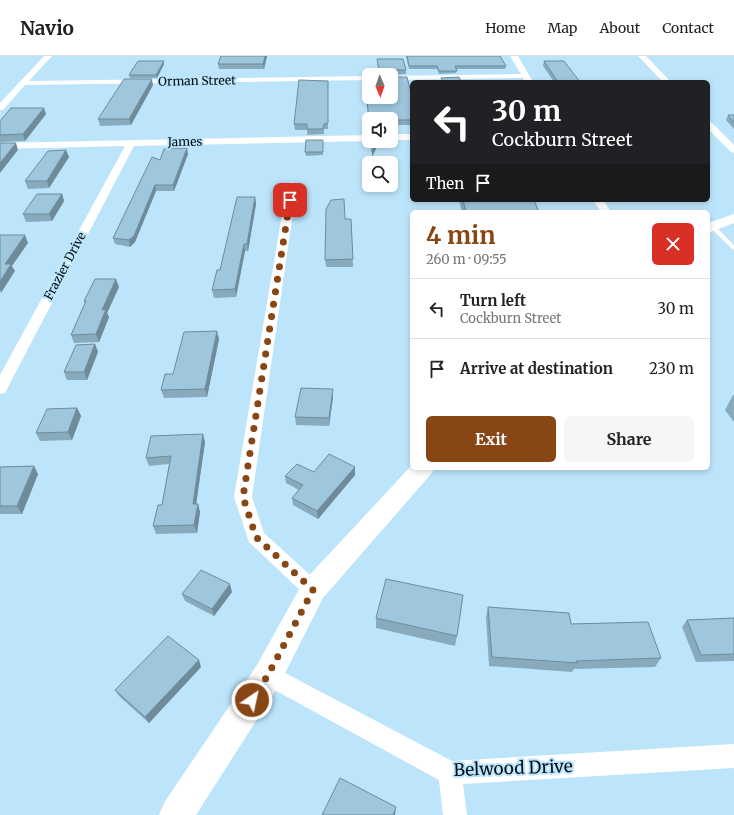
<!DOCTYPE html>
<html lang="en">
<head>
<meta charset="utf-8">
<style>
	body { margin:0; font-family:Merriweather,serif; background:#f6f6f6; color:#222; height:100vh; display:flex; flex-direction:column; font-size:15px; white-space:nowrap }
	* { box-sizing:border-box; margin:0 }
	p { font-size:13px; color:#767676 }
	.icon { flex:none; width:22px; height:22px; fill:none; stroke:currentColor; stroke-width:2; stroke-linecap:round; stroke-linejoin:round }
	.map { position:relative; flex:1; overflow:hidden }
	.panel { position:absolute; left:410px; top:154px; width:300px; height:260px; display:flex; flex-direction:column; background:#fff; border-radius:6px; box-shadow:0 2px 6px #0003 }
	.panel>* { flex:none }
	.guide { position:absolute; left:410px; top:24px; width:300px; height:122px; border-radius:6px; box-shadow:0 2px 6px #0003; background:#202124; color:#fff; overflow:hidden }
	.needle { width:26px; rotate:178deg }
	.buttons { position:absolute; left:362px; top:12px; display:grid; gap:8px }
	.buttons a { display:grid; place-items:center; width:36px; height:36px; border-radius:6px; background:#fff; box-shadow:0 2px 6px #0003; font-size:20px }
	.pin { position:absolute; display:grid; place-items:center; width:34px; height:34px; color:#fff; margin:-17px; border-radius:8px; box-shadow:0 2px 6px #0006 }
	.me { position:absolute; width:44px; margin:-22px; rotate:34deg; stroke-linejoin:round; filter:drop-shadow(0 0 3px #0008) }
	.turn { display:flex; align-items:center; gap:14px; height:84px; padding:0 16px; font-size:18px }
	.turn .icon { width:52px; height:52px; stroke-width:2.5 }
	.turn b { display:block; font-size:28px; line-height:34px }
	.then { display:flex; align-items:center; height:38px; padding:0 16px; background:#0003; gap:8px; font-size:15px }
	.round { display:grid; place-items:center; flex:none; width:42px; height:42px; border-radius:6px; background:#f6f6f6 }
	.head { display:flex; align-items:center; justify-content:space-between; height:68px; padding:0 16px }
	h1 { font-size:24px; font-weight:700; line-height:30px; color:#884614 }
	.primary-button { display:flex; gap:8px; margin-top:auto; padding:8px 16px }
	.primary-button a { flex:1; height:46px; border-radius:6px; background:#884614; color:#fff; font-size:16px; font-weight:700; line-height:46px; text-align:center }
	.primary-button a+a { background:#f6f6f6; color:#222 }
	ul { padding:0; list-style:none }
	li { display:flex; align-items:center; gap:12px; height:60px; padding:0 16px; border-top:1px solid #e0e0e0 }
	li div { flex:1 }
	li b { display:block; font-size:15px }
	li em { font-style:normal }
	header { display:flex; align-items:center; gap:24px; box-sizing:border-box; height:56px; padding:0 20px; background:#fff; border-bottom:1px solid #e0e0e0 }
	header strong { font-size:19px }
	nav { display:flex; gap:22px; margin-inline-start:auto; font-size:14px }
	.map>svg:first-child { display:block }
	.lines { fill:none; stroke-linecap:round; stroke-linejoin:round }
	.lane { fill:#fff; fill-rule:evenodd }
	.street { fill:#fff; fill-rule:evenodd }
	.secondary { fill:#fff; fill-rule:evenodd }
	.wall { fill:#88aabd }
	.shaded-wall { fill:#6f8b9a }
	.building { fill:#9ec6dc; stroke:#6f8b9a }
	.route { stroke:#884614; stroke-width:7; stroke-dasharray:0 12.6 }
	.labels { text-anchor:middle; stroke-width:4; stroke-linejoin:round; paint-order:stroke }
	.far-street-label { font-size:12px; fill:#020d15; stroke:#bce5fc }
	.near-street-label { font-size:17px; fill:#020d15; stroke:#bce5fc }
</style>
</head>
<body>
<header>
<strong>Navio</strong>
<nav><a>Home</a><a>Map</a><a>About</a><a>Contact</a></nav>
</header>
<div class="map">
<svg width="734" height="759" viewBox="0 0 734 759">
	<rect width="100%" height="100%" fill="#bce5fc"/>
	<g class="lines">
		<!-- lane -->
		<polygon class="lane" points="710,169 714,169 734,189 734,194 732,193 710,171"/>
		<!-- street -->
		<g class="street">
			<polygon points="44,0 52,0 29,25 369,20 369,24 25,29 3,54 0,54 0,47"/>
			<polygon points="510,0 518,0 533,26 525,26 523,22 391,24 391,20 521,18"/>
			<polygon points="638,0 646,0 671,26 663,26"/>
			<polygon points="708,65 711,66 734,89 734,97 731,96 708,73"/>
			<rect x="391" y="78" width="21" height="6"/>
			<polygon points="369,79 369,85 134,90 7,333 5,337 0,338 0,319 125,90 0,93 0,87"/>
			<polygon points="292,126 297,129 252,441 264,477 320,528 323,534 320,540 313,543 306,540 249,486 234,441 287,129"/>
			<polygon points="593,144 603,144 611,156 601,156"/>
			<polygon points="268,608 452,705 734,688 734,712 463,728 467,759 443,759 439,724 260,626 257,619 260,612"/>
		</g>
		<!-- secondary -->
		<g class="secondary">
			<polygon points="734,158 734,167 708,177 708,167"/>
			<polygon points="412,409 412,412 435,412 431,418 323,542 279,629 196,759 159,759 164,747 257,609 303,526"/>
		</g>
	</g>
	<!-- wall -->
	<g class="wall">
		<polygon points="267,0 264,13 219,13 218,8"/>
		<polygon points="406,0 500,0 506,10 505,13 456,13 456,17 439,18 437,13 409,13"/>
		<polygon points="377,3 406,14 406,18 379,19"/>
		<polygon points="544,5 580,26 554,26 543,10"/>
		<polygon points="164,8 157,22 130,22 129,19"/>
		<polygon points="328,25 328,73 324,73 324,78 307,79 307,74 295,74 294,68"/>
		<polygon points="365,25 412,41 412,69 391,69 391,63 369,63 369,69"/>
		<polygon points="153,29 131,69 100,70 98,63"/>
		<polygon points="46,58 25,85 0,86 0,65"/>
		<polygon points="728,59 734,59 734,73 726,64"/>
		<polygon points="323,84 323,99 306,100 305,96"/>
		<polygon points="66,94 69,101 49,132 28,133 25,125"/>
		<polygon points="188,98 174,135 156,135 135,186 130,191 115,188 113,182 160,104"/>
		<polygon points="62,138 64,145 52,165 26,166 23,158"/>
		<polygon points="255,141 256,148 248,195 245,195 236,241 214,242 212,234 220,214"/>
		<polygon points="459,144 534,144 539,156 462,156"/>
		<polygon points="345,163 351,163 353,211 326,211 325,204"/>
		<polygon points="119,231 107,257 109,261 99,286 74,287 71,279 85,247 84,245"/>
		<polygon points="219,283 207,341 164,342 161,334 173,318"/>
		<polygon points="95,288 98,296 87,324 67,324 64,316"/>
		<polygon points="733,339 734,339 734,366 725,354"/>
		<polygon points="333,341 329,370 296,369 295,361"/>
		<polygon points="77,352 81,360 72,384 40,385 36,377"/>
		<polygon points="205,386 196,448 198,448 200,456 197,477 156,478 153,470 162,449 169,408 149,410 146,402"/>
		<polygon points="34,410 38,418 22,458 0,458 0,411"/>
		<polygon points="314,416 355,419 318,463 293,449 292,442 299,434 286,427 285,420"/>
		<polygon points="232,536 214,560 185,545 182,538"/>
		<polygon points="488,551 571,568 661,602 655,611 574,613 572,616 489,610 486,561"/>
		<polygon points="376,562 457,580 455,590 376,572"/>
		<polygon points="734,562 734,605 696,606 682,571 687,564"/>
		<polygon points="201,611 149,667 119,640 115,634"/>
	</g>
	<!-- shaded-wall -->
	<g class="shaded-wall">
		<polygon points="265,0 267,0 264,13 263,8"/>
		<polygon points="164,5 164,8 157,22 156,19"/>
		<polygon points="152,23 153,29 131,69 129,63"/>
		<polygon points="44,52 46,58 25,85 23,78"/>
		<polygon points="377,85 380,85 372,101 372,96"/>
		<polygon points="16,87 18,94 0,117 0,107"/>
		<polygon points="187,92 188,98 174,135 173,129"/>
		<polygon points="66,94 69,101 49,132 47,125"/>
		<polygon points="155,129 156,135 135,186 130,191 129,184"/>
		<polygon points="62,138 64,145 52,165 49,158"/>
		<polygon points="255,141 256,148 248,195 247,188"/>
		<polygon points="25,179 28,187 12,210 15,215 1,237 0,234 0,226 5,208"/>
		<polygon points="244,188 245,195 236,241 235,233"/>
		<polygon points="116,223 119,231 107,257 109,261 99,286 96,278 102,254"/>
		<polygon points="217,275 219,283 207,341 205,333"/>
		<polygon points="95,288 98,296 87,324 84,316"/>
		<polygon points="333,333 333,341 329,370 329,362"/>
		<polygon points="77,352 81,360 72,384 68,376"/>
		<polygon points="203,378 205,386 195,456 193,448"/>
		<polygon points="34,410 38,418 22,458 17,450"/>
		<polygon points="355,411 355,419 318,463 317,455"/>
		<polygon points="198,448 200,456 197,477 194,469"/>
		<polygon points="230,528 232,536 214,560 212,553"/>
		<polygon points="199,604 201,611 149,667 145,661"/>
		<polygon points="396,751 395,759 393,759"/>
	</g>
	<!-- building -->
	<g class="building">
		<polygon points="221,0 265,0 263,8 218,8"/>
		<polygon points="407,0 500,0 506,10 455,10 457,15 439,15 437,10 409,10"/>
		<polygon points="377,3 403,3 406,14 391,14 390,19 380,19"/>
		<polygon points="138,5 164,5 156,19 129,19"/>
		<polygon points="544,5 564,5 580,26 558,26"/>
		<polygon points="391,21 407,21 412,41 412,64 391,64 391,63 369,63 369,64 365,25 369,24 369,41 391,41"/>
		<polygon points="459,21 461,26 443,26 441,22"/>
		<polygon points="124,23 152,23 129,63 98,63"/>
		<polygon points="299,24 328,25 328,67 324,68 323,73 307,73 307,68 294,68"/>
		<polygon points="11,52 44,52 23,78 0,79 0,65"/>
		<polygon points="728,59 734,59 734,66"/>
		<polygon points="306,84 323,84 323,96 305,96"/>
		<polygon points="371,85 377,85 372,96"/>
		<polygon points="0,87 16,87 0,107"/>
		<polygon points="187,92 173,129 155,129 134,180 129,184 113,182 152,101 160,104 164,93"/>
		<polygon points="66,94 47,125 25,125 48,95"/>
		<polygon points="37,138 62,138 49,158 23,158"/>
		<polygon points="237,141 255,141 247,188 244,188 235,233 212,234 217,214 220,214"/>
		<polygon points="344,143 345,163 351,163 353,203 325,204 326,153 331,144"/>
		<polygon points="463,144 534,144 539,156 466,156"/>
		<polygon points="0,179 25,179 5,208 11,208 0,226"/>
		<polygon points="95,223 116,223 102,254 106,253 96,278 71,279 86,245 84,245"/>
		<polygon points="217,275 205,333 161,334 165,318 173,318 184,276"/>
		<polygon points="95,288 84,316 64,316 76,289"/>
		<polygon points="301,332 333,333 329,362 295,361"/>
		<polygon points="77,352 68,376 36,377 47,353"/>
		<polygon points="203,378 193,448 198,448 194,469 153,470 158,449 162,449 171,400 146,402 151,380"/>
		<polygon points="329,398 355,411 317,455 292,442 303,429 285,420 297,408 314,416"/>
		<polygon points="34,410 17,450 0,450 0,411"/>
		<polygon points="201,514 230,528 212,553 182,538"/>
		<polygon points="386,523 463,539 457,580 376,562"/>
		<polygon points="488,551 569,557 571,568 648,566 661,602 576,605 577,607 492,601"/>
		<polygon points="734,562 734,598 701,599 687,564"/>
		<polygon points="168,580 199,604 145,661 115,634"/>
		<polygon points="340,722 396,751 393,759 322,759"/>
	</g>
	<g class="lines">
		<!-- route -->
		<polyline class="route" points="252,644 268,619 313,534 256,481 243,441 290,144"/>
	</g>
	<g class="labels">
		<!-- far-street labels -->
		<g class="far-street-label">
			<text transform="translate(197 25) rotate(-1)" y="4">Orman Street</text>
			<text transform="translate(185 86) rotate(-1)" y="4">James</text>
			<text transform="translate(65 210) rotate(-62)" y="4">Frazier Drive</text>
		</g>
		<!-- near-street labels -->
		<g class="near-street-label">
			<text transform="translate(513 712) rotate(-2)" y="6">Belwood Drive</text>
		</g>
	</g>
</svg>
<div class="buttons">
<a><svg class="needle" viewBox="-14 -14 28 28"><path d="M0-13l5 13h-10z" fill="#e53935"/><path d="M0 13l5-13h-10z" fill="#767676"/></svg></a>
<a><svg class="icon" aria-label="sound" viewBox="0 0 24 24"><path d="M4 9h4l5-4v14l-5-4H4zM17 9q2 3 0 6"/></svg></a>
<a><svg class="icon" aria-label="search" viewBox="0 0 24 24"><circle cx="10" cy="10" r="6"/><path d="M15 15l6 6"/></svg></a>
</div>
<div class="pin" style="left:290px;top:144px;background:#d93025"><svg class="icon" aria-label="arrive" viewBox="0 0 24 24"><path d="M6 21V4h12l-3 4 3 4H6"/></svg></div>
<svg class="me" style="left:252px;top:644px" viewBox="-20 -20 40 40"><circle r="17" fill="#884614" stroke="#fff" stroke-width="3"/><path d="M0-11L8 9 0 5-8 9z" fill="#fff"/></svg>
<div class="guide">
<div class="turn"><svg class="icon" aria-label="left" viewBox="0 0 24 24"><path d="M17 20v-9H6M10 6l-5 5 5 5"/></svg><div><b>30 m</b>Cockburn Street</div></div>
<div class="then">Then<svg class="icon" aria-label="arrive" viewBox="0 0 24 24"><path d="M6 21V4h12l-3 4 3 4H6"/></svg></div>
</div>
<section class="panel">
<div class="head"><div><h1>4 min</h1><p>260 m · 09:55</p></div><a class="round" style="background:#d93025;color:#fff"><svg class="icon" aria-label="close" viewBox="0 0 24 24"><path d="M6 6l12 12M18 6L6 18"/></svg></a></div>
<ul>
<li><svg class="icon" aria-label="left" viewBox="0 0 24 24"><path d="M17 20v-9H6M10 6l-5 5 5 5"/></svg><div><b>Turn left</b><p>Cockburn Street</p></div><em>30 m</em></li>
<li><svg class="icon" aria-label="arrive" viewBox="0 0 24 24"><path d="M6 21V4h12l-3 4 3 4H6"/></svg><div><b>Arrive at destination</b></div><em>230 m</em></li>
</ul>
<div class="primary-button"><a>Exit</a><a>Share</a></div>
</section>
</div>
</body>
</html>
